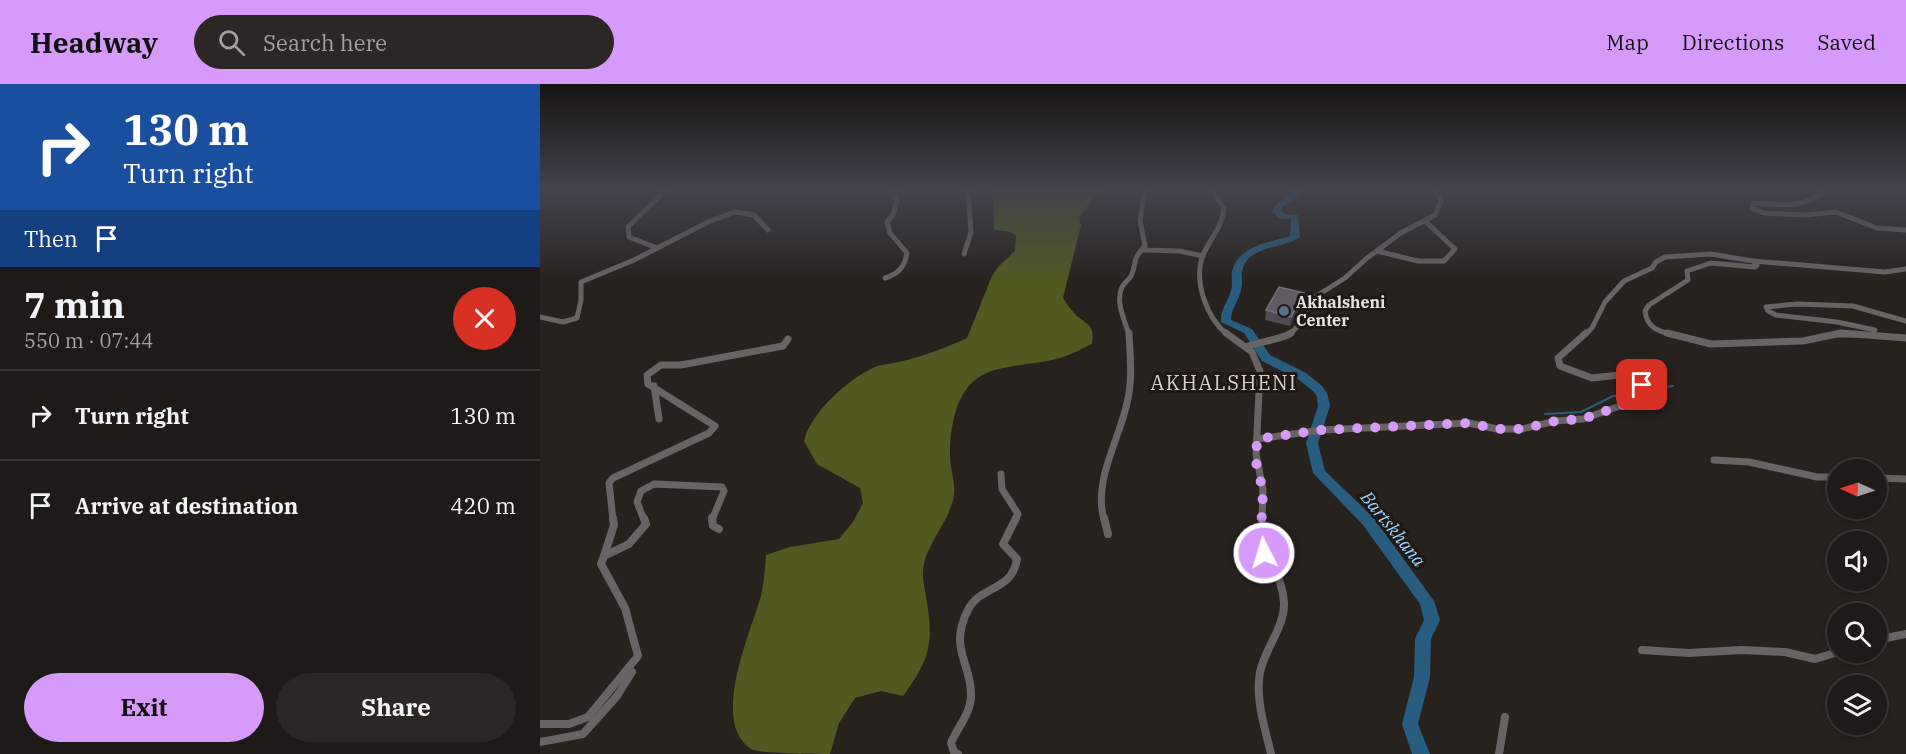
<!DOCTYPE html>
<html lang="en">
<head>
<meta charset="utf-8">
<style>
	body { margin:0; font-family:"IBM Plex Serif",serif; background:#2b2724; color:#f1f3f6; height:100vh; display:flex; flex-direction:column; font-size:22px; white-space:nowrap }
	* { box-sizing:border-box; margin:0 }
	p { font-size:20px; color:#a1a1a1 }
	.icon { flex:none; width:33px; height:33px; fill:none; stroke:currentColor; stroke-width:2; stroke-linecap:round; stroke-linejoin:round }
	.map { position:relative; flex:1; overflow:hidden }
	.drawer { display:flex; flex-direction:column; background:#1e1a17; width:540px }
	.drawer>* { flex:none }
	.hud { background:#1a4fa0; color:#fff; overflow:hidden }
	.needle { width:39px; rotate:273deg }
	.tools { position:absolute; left:1287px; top:375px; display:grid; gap:12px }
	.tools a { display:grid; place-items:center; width:60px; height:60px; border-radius:50%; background:#1e1a17; box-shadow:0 3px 9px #0003,0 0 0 2px #3c3836; font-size:30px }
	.pin { position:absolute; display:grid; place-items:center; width:51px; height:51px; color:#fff; margin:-26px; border-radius:12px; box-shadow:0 3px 9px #0006 }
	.me { position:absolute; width:66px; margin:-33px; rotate:355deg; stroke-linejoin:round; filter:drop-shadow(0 0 4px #0008) }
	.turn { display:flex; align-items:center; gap:21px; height:126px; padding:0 24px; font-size:27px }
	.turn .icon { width:78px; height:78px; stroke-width:2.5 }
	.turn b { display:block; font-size:42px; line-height:51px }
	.then { display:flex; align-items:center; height:57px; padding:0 24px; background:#0003; gap:12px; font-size:22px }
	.round { display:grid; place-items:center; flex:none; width:63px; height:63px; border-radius:32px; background:#2b2724 }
	.summary { display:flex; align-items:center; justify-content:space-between; height:102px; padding:0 24px }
	h1 { font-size:36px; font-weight:700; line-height:45px }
	.button { display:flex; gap:12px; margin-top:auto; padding:12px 24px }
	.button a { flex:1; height:69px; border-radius:36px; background:#d69bfa; color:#111; font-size:24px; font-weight:700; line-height:69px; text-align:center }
	.button a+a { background:#2b2724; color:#f1f3f6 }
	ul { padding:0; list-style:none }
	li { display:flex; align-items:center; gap:18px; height:90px; padding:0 24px; border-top:2px solid #3c3836 }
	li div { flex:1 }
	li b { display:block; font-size:22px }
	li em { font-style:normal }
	header { display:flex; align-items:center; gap:36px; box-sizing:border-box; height:84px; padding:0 30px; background:#d69bfa; color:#111 }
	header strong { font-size:28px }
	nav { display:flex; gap:33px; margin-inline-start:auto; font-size:21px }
	.search { width:420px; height:54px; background:#2b2724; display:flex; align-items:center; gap:15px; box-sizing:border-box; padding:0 21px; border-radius:33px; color:#a1a1a1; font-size:22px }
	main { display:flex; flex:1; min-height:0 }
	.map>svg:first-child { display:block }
	.forest { fill:#515921 }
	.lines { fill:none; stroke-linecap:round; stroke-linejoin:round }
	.stream { stroke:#285d7f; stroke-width:2 }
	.river { fill:#285d7f; fill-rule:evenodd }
	.minor-far2 { stroke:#686464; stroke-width:5 }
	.minor-far1 { stroke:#686464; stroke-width:7 }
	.minor { stroke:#686464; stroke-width:8 }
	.wall { fill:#4e4c53 }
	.shaded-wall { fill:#383538 }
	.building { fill:#5e5c62; stroke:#747176; stroke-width:1.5 }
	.route { stroke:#d69bfa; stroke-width:10; stroke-dasharray:0 18 }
	.service-dot { fill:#5c6f8a; stroke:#1f1815; stroke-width:2 }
	.labels { text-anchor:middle; stroke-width:6; stroke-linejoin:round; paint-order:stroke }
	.poi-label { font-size:16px; font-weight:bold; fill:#e7e2e0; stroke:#1f1815; text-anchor:start }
	.water-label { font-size:18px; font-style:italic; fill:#96d3ff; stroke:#1f1815 }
	.quarter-label { font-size:20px; letter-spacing:1.5px; fill:#dad1cc; stroke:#1f1815 }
</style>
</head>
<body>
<header>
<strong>Headway</strong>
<div class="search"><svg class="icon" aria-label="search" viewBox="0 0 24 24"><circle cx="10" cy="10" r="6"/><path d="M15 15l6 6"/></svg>Search here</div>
<nav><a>Map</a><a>Directions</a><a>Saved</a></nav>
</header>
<main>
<section class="drawer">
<div class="hud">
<div class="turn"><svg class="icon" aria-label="right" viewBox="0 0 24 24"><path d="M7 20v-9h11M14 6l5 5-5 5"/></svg><div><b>130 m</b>Turn right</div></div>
<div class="then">Then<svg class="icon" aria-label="arrive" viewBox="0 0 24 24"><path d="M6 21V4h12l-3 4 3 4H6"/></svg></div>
</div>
<div class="summary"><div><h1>7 min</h1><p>550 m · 07:44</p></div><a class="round" style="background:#d93025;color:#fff"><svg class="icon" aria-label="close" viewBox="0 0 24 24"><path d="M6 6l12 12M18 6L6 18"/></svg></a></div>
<ul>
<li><svg class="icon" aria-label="right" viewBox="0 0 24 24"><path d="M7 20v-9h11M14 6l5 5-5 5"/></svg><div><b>Turn right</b></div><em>130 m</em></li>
<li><svg class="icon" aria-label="arrive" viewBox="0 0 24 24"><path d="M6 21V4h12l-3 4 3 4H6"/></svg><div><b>Arrive at destination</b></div><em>420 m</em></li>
</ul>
<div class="button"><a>Exit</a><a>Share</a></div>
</section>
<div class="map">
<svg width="1366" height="670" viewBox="0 0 1366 670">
	<rect width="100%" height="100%" fill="#28221f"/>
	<!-- forest -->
	<path class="forest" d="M450 104H561L539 134 541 141 523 214C527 220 531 226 536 231 548 242 555 240 552 260 543 264 533 270 523 273 499 281 459 280 439 293 415 309 410 344 410 371 410 387 417 400 413 416 407 441 385 461 383 487 382 497 386 509 387 519 394 561 388 578 363 612L341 607 315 614 299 639 290 670C271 670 228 670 213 666 168 641 211 548 221 512 224 499 225 485 226 471L250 463 299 455 313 438 323 419 320 404 277 380 264 357C271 328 308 295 335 283 342 280 350 280 358 278 382 273 405 264 427 254L452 192 458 183 475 167 476 151 467 147 454 146 453 117Z"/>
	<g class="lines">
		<!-- stream -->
		<g class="stream">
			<polyline points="1105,302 1119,304 1133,302"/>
			<polyline points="1005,330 1041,328 1073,312 1082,312 1094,301 1097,302"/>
		</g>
		<!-- river -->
		<path class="river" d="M753 104H761L757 113 742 123 741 127 744 130 758 131 760 153C742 166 709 160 702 187 701 193 703 199 701 206 699 217 691 224 691 236L712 245 730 271 766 289 782 302 787 309 790 322 778 359 785 387 833 433 894 517 900 536 891 555 890 593 878 640 890 670H872L862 640 874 593 875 555 884 536 880 520 823 441 773 389 766 359 778 322 777 313 774 308 758 295 722 277 704 249 681 238C680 225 688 218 691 207 693 200 691 194 692 187 699 161 729 159 750 152L751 135 738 134 733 128C735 116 748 115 753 104Z"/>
		<!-- minor-far2 -->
		<g class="minor-far2">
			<path d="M671 104 684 125C682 143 670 155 663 171 653 197 667 235 688 251"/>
			<polyline points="964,104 967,105"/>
			<path d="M1282 104 1283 109C1262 124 1238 121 1213 119L1212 124 1224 129 1265 131 1296 128 1337 144 1366 146"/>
			<polyline points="117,164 89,153 88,143 128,104"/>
			<polyline points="603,166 639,167 663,172"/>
			<polyline points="837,167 878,177 904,177 915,165 885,137"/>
			<polyline points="424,170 431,148 428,104"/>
			<polyline points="1213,177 1345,188 1366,185"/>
			<path d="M345 194C358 190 365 183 367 169L350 149 347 138 353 131 357 116 353 112 358 104"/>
			<polyline points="0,233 23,238 37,234 41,216 41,198 94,176 168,138 195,128 214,131 228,146"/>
			<polyline points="1335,246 1297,238 1236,231 1228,227 1226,223 1257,220 1313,222 1366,237"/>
			<path d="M589 251C585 237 575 218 582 203 584 199 589 196 591 192 598 178 590 178 605 162L600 137 605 104"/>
			<polyline points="749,251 757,243 773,214 805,194 827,174 861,149 895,131 901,117 895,104"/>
			<path d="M1045 251 1052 244 1065 218 1084 197 1112 184 1116 178 1125 173 1171 170 1213 177 1217 181 1215 183 1171 179 1147 187 1148 196 1109 221 1105 227C1107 244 1118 247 1133 251"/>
			<polyline points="1294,251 1321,251"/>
		</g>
		<!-- minor-far1 -->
		<g class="minor-far1">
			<polyline points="686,249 712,268 720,287 716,370 723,406 722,436"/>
			<polyline points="1127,249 1171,260 1263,257 1301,249"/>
			<polyline points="1301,249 1366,254"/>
			<path d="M706 263C718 258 744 255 751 249"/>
			<polyline points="114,302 119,335"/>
			<polyline points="717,355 782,346 929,339 957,345 982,345 1016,337 1043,335 1097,316 1103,306 1098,297 1079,291 1052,294 1020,282 1018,274 1046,249"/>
			<polyline points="1174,376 1209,378 1277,393 1298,393"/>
			<polyline points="461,390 462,405 478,430 475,436"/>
			<polyline points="1336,394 1366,395"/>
			<polyline points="73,436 69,399 73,394 169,349 175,342 108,300 107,291 121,281 141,281 243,262 248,255"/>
			<polyline points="104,436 97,418 101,407 114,400 182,403 184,407 172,436"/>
			<path d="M564 436C553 396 579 357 587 319 593 296 590 272 589 249"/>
		</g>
		<!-- minor -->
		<g class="minor">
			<polyline points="172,434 173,442 179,445"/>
			<polyline points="564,434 568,450"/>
			<path d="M722 434C720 467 742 488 744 518 745 543 725 564 720 588 715 615 725 644 731 670"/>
			<polyline points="64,472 74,441 73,434"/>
			<polyline points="1336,556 1366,550"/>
			<polyline points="1102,566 1149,569 1201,566 1245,568 1275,575 1298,568"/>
			<polyline points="0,640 29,640 48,633 98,572 85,524 61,480 64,472 89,460 106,440 104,434"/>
			<polyline points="0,658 43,650 77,612 92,588"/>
			<path d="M418 670 414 668 411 659C417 644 431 629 431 612 432 580 408 564 428 526 440 501 472 508 477 475L463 460 476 434"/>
			<polyline points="959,670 965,633"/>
		</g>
	</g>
	<!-- wall -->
	<polygon class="wall" points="764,209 763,218 750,242 725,236 726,226"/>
	<!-- shaded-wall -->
	<polygon class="shaded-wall" points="764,209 763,218 750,242 751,233"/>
	<!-- building -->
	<polygon class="building" points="739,203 764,209 751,233 726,226"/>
	<!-- sky -->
	<linearGradient id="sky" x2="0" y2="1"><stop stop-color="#161311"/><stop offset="0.53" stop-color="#42444d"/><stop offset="1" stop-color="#42444d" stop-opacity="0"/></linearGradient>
	<rect width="1366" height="198" fill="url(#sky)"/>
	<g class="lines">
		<!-- route -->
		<polyline class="route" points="724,469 721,448 723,407 716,378 717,355 782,346 929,339 957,345 982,345 1016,337 1043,335 1097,316 1102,309 1102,301"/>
	</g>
	<!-- markers -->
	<circle class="service-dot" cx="744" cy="227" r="6"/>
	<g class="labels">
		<!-- poi labels -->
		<g class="poi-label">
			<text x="756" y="224">Akhalsheni<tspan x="756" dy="18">Center</tspan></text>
		</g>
		<!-- water labels -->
		<g class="water-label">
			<text transform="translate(853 445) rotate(51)" y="6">Bartskhana</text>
		</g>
		<!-- quarter labels -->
		<g class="quarter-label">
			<text x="684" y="306">AKHALSHENI</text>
		</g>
	</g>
</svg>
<div class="tools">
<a><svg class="needle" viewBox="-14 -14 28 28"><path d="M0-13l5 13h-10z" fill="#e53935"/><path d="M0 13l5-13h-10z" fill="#a1a1a1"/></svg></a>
<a><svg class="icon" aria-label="sound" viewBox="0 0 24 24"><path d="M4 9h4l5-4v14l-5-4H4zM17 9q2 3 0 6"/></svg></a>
<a><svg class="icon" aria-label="search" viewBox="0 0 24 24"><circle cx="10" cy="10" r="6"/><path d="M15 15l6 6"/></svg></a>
<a><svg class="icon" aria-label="layers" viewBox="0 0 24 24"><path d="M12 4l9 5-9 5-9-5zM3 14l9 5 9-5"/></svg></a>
</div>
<div class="pin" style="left:1102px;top:301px;background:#d93025"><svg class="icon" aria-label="arrive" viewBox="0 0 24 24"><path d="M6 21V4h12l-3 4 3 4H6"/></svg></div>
<svg class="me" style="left:724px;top:469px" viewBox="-20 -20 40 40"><circle r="17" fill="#d69bfa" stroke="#fff" stroke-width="3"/><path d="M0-11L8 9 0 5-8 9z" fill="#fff"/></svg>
</div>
</main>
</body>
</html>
